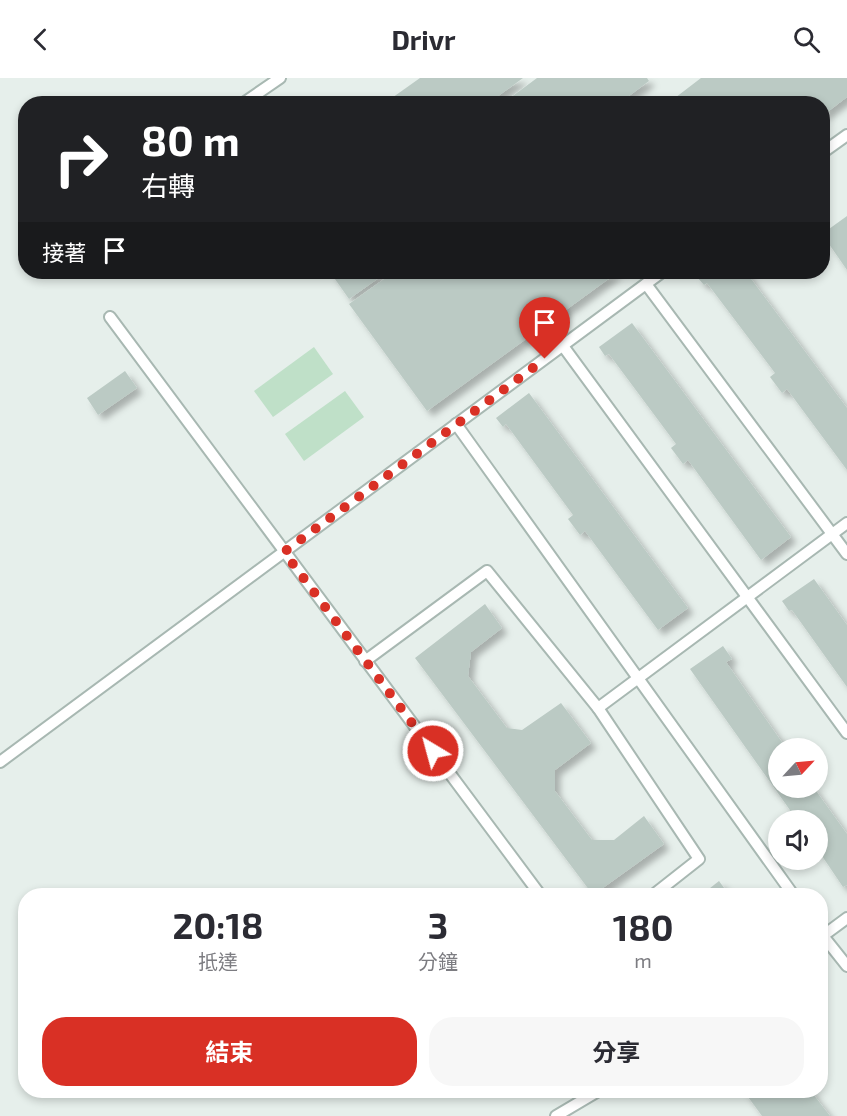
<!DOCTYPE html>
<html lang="zh-TW">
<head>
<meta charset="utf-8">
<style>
	body { margin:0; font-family:"Exo 2","Noto Sans TC",sans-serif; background:#f7f7f7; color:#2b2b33; height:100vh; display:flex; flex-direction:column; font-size:22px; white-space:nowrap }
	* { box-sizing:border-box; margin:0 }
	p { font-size:20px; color:#7c7c81 }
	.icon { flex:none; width:33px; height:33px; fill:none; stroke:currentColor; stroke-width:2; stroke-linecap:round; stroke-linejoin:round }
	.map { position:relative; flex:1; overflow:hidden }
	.details { position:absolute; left:18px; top:810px; width:810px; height:210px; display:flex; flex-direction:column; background:#fff; border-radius:24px; box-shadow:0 3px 9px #0003 }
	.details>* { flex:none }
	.banner { position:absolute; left:18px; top:18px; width:812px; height:183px; border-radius:24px; box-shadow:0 3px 9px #0003; background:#202124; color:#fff; overflow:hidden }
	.needle { width:39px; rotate:64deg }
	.buttons { position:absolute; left:768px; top:660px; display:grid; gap:12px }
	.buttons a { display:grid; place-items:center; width:60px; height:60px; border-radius:50%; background:#fff; box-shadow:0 3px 9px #0003; font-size:30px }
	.pin { position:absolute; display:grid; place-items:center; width:51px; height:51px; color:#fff; margin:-62px -26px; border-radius:50% 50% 50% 0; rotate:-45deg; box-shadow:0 0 6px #0007 }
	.pin .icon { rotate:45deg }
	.me { position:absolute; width:66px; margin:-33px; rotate:323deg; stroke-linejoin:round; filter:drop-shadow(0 0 4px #0008) }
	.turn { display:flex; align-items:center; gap:21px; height:126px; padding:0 24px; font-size:27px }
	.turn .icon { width:78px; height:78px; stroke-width:2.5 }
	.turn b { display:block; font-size:42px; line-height:51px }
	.then { display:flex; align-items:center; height:57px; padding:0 24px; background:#0003; gap:12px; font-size:22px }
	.eta { display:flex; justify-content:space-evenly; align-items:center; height:102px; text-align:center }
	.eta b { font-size:36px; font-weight:700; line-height:42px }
	.primary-button { display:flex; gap:12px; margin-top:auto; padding:12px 24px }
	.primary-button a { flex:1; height:69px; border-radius:24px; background:#d93025; color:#fff; font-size:24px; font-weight:700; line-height:69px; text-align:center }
	.primary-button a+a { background:#f7f7f7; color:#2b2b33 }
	header { display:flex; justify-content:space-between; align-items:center; height:78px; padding:0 24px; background:#fff; font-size:27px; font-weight:700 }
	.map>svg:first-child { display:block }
	.green { fill:#bfe0c8 }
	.building { fill:#bbcac4; filter:url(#shadow) }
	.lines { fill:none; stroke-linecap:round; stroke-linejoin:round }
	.lane-casing { stroke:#a8b8b2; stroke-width:14 }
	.lane { stroke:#fff; stroke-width:10 }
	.route { stroke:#d93025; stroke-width:10; stroke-dasharray:0 18 }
</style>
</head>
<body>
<header><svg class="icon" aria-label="back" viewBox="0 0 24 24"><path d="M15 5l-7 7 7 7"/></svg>Drivr<svg class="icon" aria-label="search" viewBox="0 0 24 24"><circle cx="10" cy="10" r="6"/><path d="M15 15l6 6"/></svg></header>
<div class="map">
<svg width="847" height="1038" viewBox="0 0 847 1038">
	<defs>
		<filter id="shadow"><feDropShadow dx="5.5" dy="5.5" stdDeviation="3" flood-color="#0004"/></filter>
	</defs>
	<rect width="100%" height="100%" fill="#e6efeb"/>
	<!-- green -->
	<g class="green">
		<polygon points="314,269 333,296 273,339 254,313"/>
		<polygon points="345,313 364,339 304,383 285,356"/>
	</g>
	<!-- building -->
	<g class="building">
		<polygon points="420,0 523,0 487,26 391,26 389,22"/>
		<polygon points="537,0 647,0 649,3 618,26 502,26"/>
		<polygon points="701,0 847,0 847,19 822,38 822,26 667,26"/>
		<polygon points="847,138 847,192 822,156"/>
		<polygon points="330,194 387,194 349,221"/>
		<polygon points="394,194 618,194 427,333 349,226"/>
		<polygon points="704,194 746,194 847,330 847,392 787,311 782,315 770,299 775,295 707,205 704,207 697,199"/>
		<polygon points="632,245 791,459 761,482 688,382 683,386 671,370 676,366 609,276 605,278 599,269"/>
		<polygon points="125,293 137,310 98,337 87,320"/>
		<polygon points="529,315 688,530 658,552 585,453 580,457 568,441 573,437 506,346 503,349 496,340"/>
		<polygon points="814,501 847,547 847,609 792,532 789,533 782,523"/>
		<polygon points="485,526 502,550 471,574 468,598 507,650 522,652 561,625 591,665 555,692 555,713 592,762 614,762 644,738 664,766 593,817 415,580"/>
		<polygon points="723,568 732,581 726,584 786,670 793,665 797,670 778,670 778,710 814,710 847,756 847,807 843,809 818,772 818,742 797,742 690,591"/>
		<polygon points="719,803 730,818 700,818"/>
		<polygon points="743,1012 810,1012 830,1038 762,1038"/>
	</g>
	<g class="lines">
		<defs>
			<g id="lane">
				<polyline points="245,24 280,0"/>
				<polyline points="822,75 847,57"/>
				<polyline points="646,206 847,476"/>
				<polyline points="110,239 541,818"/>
				<polyline points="563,268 847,655"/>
				<polyline points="456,346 794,818"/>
				<polyline points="365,583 487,493 598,630 847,445"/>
				<polyline points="598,630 699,781 652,818"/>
				<polyline points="0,684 662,194"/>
				<polyline points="820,854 847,888"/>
				<polyline points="820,860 847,840"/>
				<polyline points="556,1038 600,1012"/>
			</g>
		</defs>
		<!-- lane casing -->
		<use href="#lane" class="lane-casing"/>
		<!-- lane -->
		<use href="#lane" class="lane"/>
	</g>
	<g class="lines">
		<!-- route -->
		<polyline class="route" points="433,673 284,474 545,281"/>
	</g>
</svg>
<div class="buttons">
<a><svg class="needle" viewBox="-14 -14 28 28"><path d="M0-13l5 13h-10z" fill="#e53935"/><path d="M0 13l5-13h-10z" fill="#7c7c81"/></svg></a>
<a><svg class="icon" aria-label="sound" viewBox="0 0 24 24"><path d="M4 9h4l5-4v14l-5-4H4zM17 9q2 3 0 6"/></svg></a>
</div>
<div class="pin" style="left:545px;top:281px;background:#d93025"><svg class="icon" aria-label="arrive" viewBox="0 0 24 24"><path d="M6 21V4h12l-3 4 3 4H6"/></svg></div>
<svg class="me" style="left:433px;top:673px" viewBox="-20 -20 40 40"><circle r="17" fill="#d93025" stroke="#fff" stroke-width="3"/><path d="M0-11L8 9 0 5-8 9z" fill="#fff"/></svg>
<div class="banner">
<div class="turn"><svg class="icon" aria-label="right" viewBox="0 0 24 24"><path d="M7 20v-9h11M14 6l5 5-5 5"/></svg><div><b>80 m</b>右轉</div></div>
<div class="then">接著<svg class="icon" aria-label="arrive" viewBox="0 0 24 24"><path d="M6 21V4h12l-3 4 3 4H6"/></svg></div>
</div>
<section class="details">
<div class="eta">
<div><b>20:18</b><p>抵達</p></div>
<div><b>3</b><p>分鐘</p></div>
<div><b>180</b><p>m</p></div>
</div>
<div class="primary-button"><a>結束</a><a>分享</a></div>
</section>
</div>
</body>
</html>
